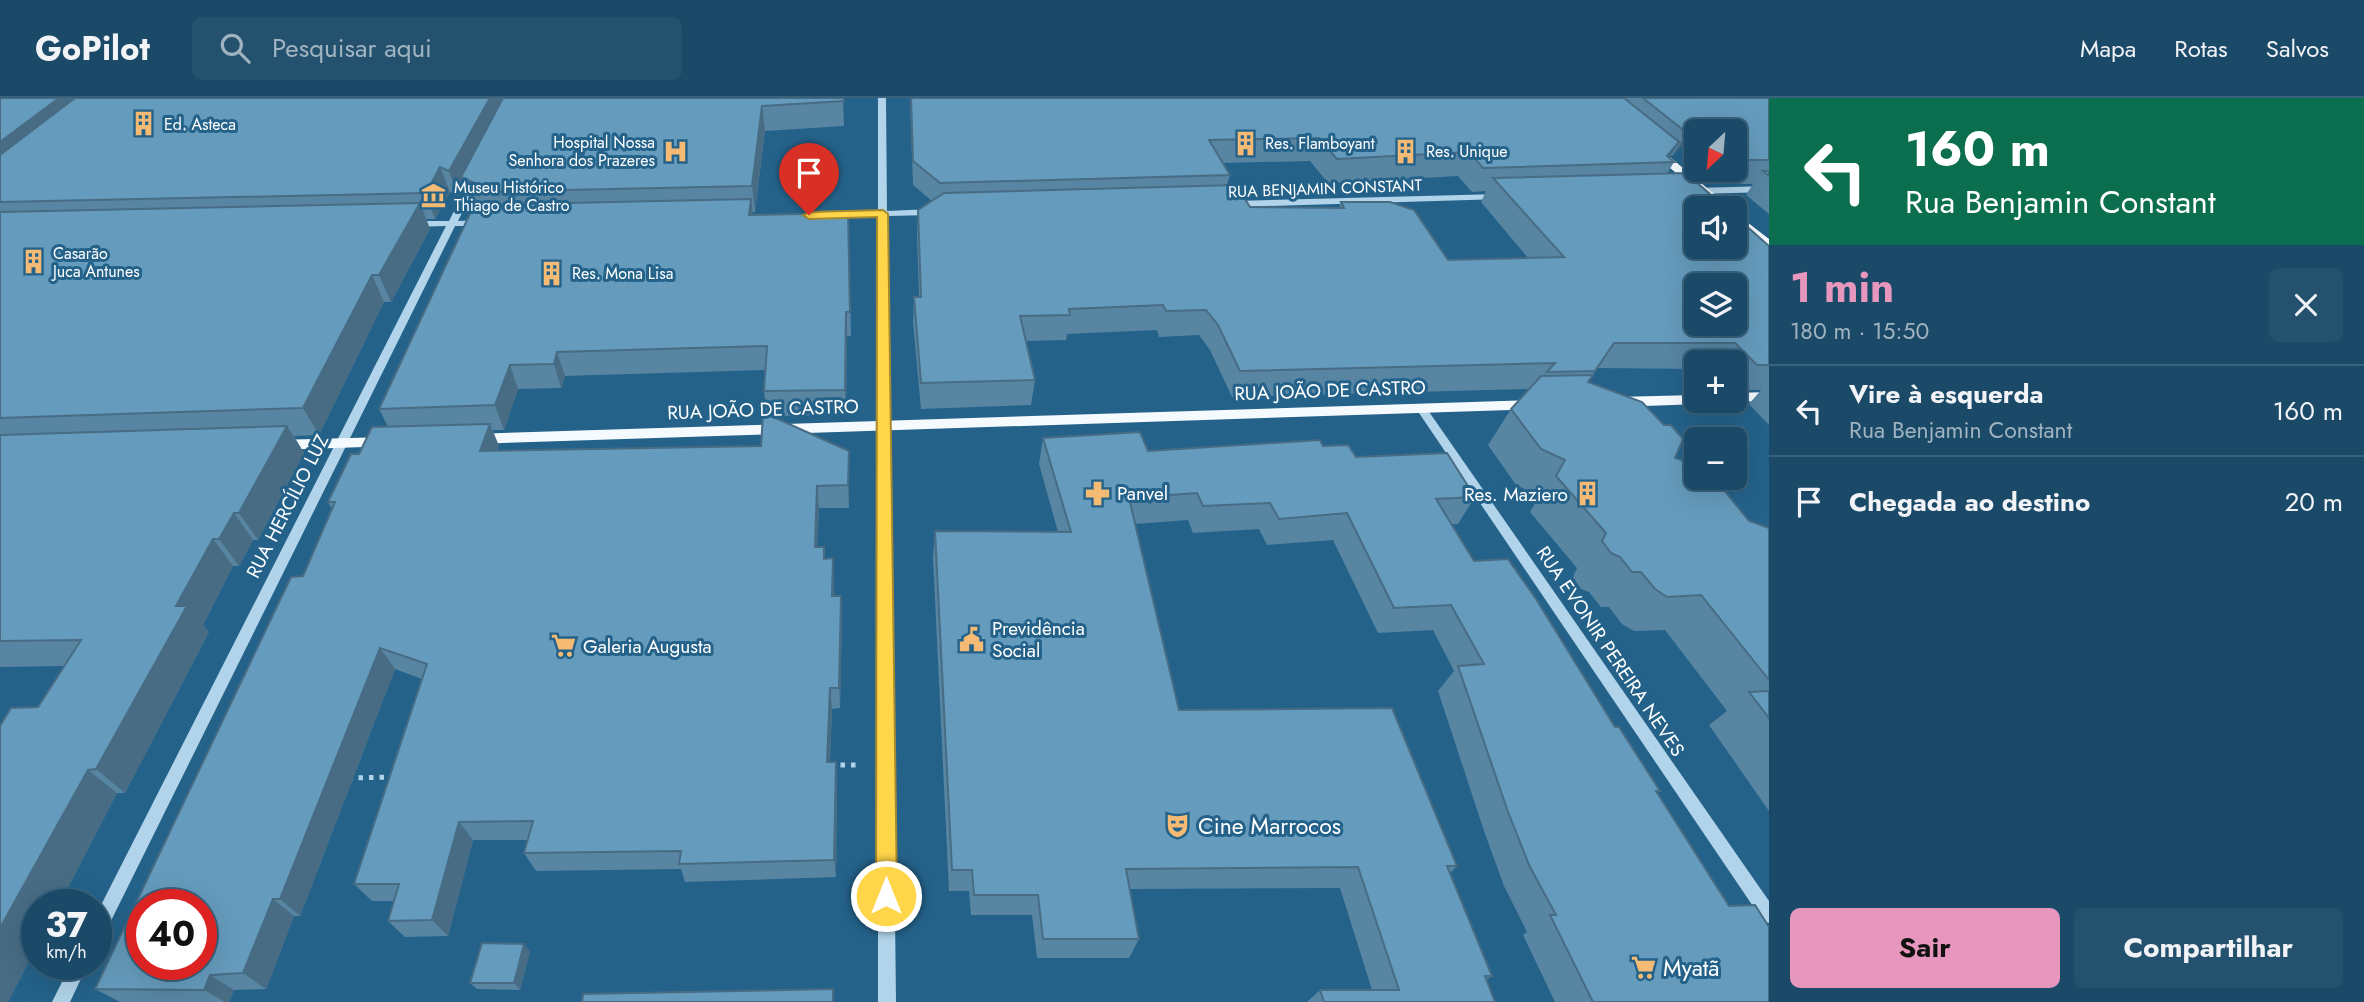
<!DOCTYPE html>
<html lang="pt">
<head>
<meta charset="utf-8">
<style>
	body { margin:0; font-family:Jost,sans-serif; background:#24516e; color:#f1f3f6; height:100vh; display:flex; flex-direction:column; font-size:26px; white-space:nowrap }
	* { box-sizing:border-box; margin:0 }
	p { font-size:23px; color:#a0b3c0 }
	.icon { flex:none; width:38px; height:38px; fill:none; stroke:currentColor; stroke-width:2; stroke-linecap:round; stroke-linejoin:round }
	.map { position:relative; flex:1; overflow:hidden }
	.side { display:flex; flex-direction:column; background:#1b4a68; width:595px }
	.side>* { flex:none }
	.guide { background:#0b6e4f; color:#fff; overflow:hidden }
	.needle { width:46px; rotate:206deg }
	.buttons { position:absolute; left:1684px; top:21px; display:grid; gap:14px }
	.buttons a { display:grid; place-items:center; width:63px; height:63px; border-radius:10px; background:#1b4a68; box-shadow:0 7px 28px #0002,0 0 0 2px #39627c; font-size:35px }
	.speed { position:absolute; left:21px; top:791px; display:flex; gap:14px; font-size:35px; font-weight:700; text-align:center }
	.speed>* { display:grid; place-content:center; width:91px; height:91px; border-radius:50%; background:#1b4a68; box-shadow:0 7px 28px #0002,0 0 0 2px #39627c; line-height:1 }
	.speed small { font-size:18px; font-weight:400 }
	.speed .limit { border:10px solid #d22; background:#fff; color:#111 }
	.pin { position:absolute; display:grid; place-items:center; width:60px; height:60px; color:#fff; margin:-72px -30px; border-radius:50% 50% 50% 0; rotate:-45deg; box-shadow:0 0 7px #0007 }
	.pin .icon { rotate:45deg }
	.me { position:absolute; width:77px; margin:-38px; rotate:0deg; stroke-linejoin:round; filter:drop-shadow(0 0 5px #0008) }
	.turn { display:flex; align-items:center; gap:24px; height:147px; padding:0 21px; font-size:32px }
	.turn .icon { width:91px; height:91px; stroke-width:2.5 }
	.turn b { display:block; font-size:49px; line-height:60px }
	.round { display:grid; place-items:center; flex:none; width:74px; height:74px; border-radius:10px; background:#24516e }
	.summary { display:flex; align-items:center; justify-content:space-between; height:119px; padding:0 21px }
	h1 { font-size:42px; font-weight:700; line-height:52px; color:#e797bd }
	.action { display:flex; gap:14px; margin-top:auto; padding:14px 21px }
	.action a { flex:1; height:80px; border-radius:10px; background:#e797bd; color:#111; font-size:28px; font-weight:700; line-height:80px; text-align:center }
	.action a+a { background:#24516e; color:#f1f3f6 }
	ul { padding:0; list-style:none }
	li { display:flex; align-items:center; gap:21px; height:91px; padding:0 21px; border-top:2px solid #39627c }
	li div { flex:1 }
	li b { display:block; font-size:26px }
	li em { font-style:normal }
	header { display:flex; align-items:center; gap:42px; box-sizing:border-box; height:98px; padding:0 35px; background:#1b4a68; border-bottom:2px solid #39627c }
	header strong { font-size:33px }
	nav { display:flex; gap:38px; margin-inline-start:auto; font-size:24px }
	.search { width:490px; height:63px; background:#24516e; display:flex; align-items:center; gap:18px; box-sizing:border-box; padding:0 24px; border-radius:10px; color:#a0b3c0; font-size:26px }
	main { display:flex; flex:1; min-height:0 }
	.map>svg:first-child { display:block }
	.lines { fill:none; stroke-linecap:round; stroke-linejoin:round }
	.path { stroke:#b1d4ea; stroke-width:5; stroke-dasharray:4.5 6; stroke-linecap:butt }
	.minor { fill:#b1d4ea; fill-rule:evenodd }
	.major { fill:#f5fafe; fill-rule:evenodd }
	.wall { fill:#5785a2; fill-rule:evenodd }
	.shaded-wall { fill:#476c84 }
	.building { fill:#659bbc; stroke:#476c84; stroke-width:2; fill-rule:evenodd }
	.route { fill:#ffd54a; stroke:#a68a30; stroke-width:2 }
	.labels { text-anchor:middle; stroke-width:6; stroke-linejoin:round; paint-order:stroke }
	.far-poi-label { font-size:16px; fill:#fff; stroke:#24628a; text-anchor:start }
	.far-street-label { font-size:16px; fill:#fff; stroke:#24628a }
	.street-label { font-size:19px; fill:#fff; stroke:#24628a }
	.poi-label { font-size:19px; fill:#fff; stroke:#24628a; text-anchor:start }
	.near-poi-label { font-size:23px; fill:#fff; stroke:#24628a; text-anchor:start }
</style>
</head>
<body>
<header>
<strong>GoPilot</strong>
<div class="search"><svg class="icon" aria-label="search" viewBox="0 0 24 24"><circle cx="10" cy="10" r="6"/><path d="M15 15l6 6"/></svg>Pesquisar aqui</div>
<nav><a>Mapa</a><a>Rotas</a><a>Salvos</a></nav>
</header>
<main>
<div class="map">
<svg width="1769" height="904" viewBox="0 0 1769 904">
	<rect width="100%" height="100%" fill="#24628a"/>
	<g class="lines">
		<!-- path -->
		<g class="path">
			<polyline points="830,667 857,667"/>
			<polyline points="348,680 395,679"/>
		</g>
		<!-- minor -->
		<g class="minor">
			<polygon points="878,0 886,0 887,113 932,111 936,114 932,117 887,118 896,904 878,904 878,118 832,120 828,117 832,114 878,113"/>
			<polygon points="471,80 478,82 458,123 481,122 485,125 481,128 455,128 102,841 96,843 96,817 446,128 412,129 408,126 412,123 449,123"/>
			<polygon points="1769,88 1769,94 1696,96 1692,93 1696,90"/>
			<polygon points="1499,96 1502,97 1502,101 1234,109 1230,106 1234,103"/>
			<polygon points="1421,306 1425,308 1769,803 1769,825 1763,823 1417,312 1416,310"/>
			<polygon points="71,866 88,866 70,904 52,904"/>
		</g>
		<!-- major -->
		<g class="major">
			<polygon points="1651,50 1659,50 1731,110 1718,110 1651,54"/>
			<polygon points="1734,114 1769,141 1769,151 1734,124"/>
			<polygon points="1769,294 1769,304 1728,303 1734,303 1734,295"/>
			<polygon points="1696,297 1696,303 1703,303 1701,306 1616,309 1608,304 1616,299"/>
			<polygon points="1536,302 1544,307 1541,311 472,346 464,341 472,336"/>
			<polygon points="388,339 396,344 394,348 276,352 268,347 276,342"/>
		</g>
	</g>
	<!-- wall -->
	<g class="wall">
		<path d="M0 0H843L844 28 765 33 755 114H753V117L848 115 851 238H847L846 317 771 318 849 375V410H819L817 449 825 461 834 483V498H841L842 520 840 610 832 611 830 664H836L837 683 836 779 685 784 681 771 536 773 524 755 528 742H473L448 838 405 839 388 823 394 803H372L354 786 422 581 395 571 300 818H294L266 891 234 892 229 904H120L95 891 303 478 332 411 328 404 359 356 388 329 379 311 474 107 470 105 464 87 458 99 450 94 435 121H426L430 131 391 204H384L319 337 294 338 304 355 258 442H253L239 468H233L203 527 209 534 125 695H117L59 807H37V848L8 904 38 609 64 568 0 569ZM765 272 764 293 767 317 761 348 497 353 499 348 492 332H504L518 291 561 290 565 278Z"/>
		<path d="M910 0H1769V116L1746 97 1753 86H1732L1714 72H1734V33H1696V57L1683 46 1672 58 1671 57 1669 60 1674 64 1667 76 1769 148V327L1749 306 1761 292H1736L1734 291V264H1696V271L1597 270 1588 284 1675 360 1719 386 1749 423 1769 430V713L1709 627 1727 613 1665 532 1634 533 1622 526 1609 509H1601L1589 494 1581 491 1573 479 1577 470 1530 414 1539 398 1516 387 1488 347 1511 311 1529 291 1232 299 1210 252 1199 237 1159 239 1157 232 1067 236 1066 242 1026 243 1035 282 1031 307 921 311 913 224 914 199H919L917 137 918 112 932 103 913 87ZM1310 63 1328 85 1458 78 1472 94 1486 93 1481 104 1528 160 1448 162 1341 104 1339 110 1250 109 1227 87 1230 77 1223 65Z"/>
		<polygon points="1043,340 1148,353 1323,348 1475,399 1458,426 1451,426 1474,463 1615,629 1660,693 1657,695 1769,904 1555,904 1523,837 1527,834 1504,788 1484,733 1438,593 1454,573 1433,532 1378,535 1333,442 1267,447 1259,431 1193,435 1188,422 1135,426 1179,612 1457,768 1450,775 1492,878 1486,882 1495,904 1307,904 1320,892 1372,892 1340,790 1130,791 1139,841 1129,860 1037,860 1032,817 971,817 969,793 949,793 933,459 935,433 1058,434 1039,366"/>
		<polygon points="530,853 520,892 477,891 470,885"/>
	</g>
	<!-- shaded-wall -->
	<g class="shaded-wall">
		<polygon points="59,0 105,0 0,84 0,44"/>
		<polygon points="490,0 510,0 461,79 464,87 458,99 449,73"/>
		<polygon points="762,8 765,33 755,114 752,88"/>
		<polygon points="1698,23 1683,46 1672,58 1687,35"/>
		<polygon points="1679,44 1666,65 1667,58"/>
		<polygon points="440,69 450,94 435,121 426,95"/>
		<polygon points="751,101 754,124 749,117"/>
		<polygon points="420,105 430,131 391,204 379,177"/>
		<polygon points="372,177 384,204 319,337 303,310"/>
		<polygon points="846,214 847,238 846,317 845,292"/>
		<polygon points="557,254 565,278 561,290 554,266"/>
		<polygon points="510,267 518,291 504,332 495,307"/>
		<polygon points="490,326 499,348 489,376 480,353"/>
		<polygon points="287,328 304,355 258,442 239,415"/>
		<polygon points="849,353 849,410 848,387"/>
		<polygon points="817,388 819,410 816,471 815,449"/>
		<polygon points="234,415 253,442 239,468 219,441"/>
		<polygon points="213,441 233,468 203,527 209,534 125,695 96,671 176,508"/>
		<polygon points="833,460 834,483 833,520 832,498"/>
		<polygon points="841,498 842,520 840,610 839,590"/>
		<polygon points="380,550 395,571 300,818 280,801"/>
		<polygon points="830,590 832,611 829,683 827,664"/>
		<polygon points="836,664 837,683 836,779 834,762"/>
		<polygon points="88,672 117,695 59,807 37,807 37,848 8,904 0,904 0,830"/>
		<polygon points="459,724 473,742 448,838 432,822"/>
		<polygon points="273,801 294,818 266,891 243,875"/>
		<polygon points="524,846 530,853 520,892 514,885"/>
		<polygon points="210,877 234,892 229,904 225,904 204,892"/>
	</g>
	<!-- building -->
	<g class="building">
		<polygon points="0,0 59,0 0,44"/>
		<polygon points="75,0 490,0 449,73 440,69 426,95 0,104 0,57"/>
		<polygon points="503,0 843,0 844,3 762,8 752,88 478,94 481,88 461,79"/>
		<polygon points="911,0 1624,0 1679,44 1667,58 1674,64 1483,70 1469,54 1337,61 1319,40 1209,42 1230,77 940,85 913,63"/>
		<polygon points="1643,0 1769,0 1769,62 1749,62 1734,51 1734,33 1711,33 1698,23 1687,35"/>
		<polygon points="1763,73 1769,73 1769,78"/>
		<path d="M1686 75 1726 110H1696V149H1734V117L1769 148V267H1757L1735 245H1614L1595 273 1547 274 1555 265 1240 273 1218 227 1206 212 1166 213 1163 207 1069 211 1070 217 1020 218 1035 282 921 285 914 199H921L918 112 944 95 1236 87 1250 109 1344 110 1341 104H1390L1414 112 1448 162 1564 159 1493 80ZM1696 187H1734V226H1696Z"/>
		<polygon points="751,101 749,117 848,115 850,214 846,214 845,292 764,293 767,248 557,254 554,266 510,267 495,307 379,311 474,107"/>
		<polygon points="420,105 379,177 372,177 303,310 0,320 0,114"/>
		<polygon points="1593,277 1588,284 1642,304 1664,327 1671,327 1683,341 1675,360 1696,367 1696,380 1716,380 1719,386 1749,423 1769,430 1769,582 1701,497 1667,499 1655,491 1641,474 1632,474 1620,459 1611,455 1602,443 1606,435 1556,378 1565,362 1541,351 1511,311 1541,278"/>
		<path d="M763 317H769L849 353 848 387 817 388 815 449H824V461L833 460 832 498H841L839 590H830L827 664H836L834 762 679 766 681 753 524 755 533 723 459 724 432 822 388 823 399 786H354L427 566 380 550 280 801H273L243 875 210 877 204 892 95 891 291 479 303 478 335 404H328L351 356H359L372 329 490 326 480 353 761 348ZM142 807H201V866H142Z"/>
		<polygon points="287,328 239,415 234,415 219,441 213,441 176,508 187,508 96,671 88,672 0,830 0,628 11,610 38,609 81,542 0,543 0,337"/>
		<polygon points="1140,334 1148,353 1320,342 1323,348 1348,347 1356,359 1447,355 1475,399 1436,401 1474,463 1508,461 1536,501 1615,629 1619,629 1660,693 1656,693 1729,808 1755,807 1769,829 1769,904 1593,904 1550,817 1556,817 1529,767 1507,711 1458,568 1484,566 1451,507 1394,510 1347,415 1279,421 1270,405 1203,408 1197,395 1129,400 1179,612 1392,610 1457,768 1447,768 1492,878 1485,878 1495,904 1324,904 1320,892 1399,892 1358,769 1126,771 1139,841 1043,841 1038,797 974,797 972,772 952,772 935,433 1071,434 1043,340"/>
		<polygon points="1769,593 1769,620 1749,594"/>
		<polygon points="482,845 524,846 514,885 470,885"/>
		<polygon points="833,891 833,904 582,904 583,896"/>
	</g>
	<!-- route -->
	<polygon class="route" points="883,112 888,116 897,798 894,805 886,808 879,805 876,798 877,119 809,121 803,117 809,114"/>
	<!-- icons -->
	<defs>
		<symbol id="building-bare" viewBox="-9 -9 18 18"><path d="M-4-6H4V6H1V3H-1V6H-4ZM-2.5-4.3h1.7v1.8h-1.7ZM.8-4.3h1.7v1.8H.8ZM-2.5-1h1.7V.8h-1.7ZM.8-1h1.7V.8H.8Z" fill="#f5ba74" stroke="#24628a" stroke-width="2.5" paint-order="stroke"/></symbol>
		<symbol id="hospital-bare" viewBox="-9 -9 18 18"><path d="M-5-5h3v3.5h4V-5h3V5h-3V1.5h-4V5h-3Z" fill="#f5ba74" stroke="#24628a" stroke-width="2.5" paint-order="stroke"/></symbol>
		<symbol id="museum-bare" viewBox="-9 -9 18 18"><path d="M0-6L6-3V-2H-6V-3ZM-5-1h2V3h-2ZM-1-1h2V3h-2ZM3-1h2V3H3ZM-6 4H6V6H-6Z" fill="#f5ba74" stroke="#24628a" stroke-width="2.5" paint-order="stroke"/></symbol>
		<symbol id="pharmacy-bare" viewBox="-9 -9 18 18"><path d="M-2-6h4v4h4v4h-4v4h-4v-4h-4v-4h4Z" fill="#f5ba74" stroke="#24628a" stroke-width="2.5" paint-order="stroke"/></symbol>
		<symbol id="civic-bare" viewBox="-9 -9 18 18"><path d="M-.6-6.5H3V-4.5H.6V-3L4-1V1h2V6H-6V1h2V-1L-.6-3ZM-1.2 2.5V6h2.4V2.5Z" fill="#f5ba74" stroke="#24628a" stroke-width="2.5" paint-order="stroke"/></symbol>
		<symbol id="supermarket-bare" viewBox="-9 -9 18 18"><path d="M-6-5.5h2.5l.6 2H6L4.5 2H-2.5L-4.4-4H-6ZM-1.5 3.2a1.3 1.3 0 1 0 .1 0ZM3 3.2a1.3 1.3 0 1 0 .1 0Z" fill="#f5ba74" stroke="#24628a" stroke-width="2.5" paint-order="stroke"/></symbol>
		<symbol id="theatre-bare" viewBox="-9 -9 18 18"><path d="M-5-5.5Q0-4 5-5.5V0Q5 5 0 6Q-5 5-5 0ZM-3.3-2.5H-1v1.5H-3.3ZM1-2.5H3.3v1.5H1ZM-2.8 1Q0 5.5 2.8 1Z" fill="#f5ba74" stroke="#24628a" stroke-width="2.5" paint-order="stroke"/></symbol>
	</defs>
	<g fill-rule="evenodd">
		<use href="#building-bare" x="126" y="8" width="35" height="35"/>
		<use href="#building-bare" x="1228" y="28" width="35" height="35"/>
		<use href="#hospital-bare" x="658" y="36" width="35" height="35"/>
		<use href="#building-bare" x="1388" y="36" width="35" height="35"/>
		<use href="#museum-bare" x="416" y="80" width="35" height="35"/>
		<use href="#building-bare" x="16" y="146" width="35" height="35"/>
		<use href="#building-bare" x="534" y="158" width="35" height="35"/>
		<use href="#pharmacy-bare" x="1080" y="378" width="35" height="35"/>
		<use href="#building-bare" x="1570" y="378" width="35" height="35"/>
		<use href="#civic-bare" x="954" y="524" width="35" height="35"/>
		<use href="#supermarket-bare" x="546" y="530" width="35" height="35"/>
		<use href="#theatre-bare" x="1160" y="710" width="35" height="35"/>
		<use href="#supermarket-bare" x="1626" y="852" width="35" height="35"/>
	</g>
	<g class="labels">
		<!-- far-poi labels -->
		<g class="far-poi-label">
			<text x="164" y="32">Ed. Asteca</text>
			<text x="655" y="50" text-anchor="end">Hospital Nossa<tspan x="655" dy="18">Senhora dos Prazeres</tspan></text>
			<text x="1265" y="51">Res. Flamboyant</text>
			<text x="1426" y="59">Res. Unique</text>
			<text x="454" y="95">Museu Histórico<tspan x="454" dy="18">Thiago de Castro</tspan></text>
			<text x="53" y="161">Casarão<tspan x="53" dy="18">Juca Antunes</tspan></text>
			<text x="572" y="181">Res. Mona Lisa</text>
		</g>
		<!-- far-street labels -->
		<g class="far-street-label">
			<text transform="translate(1325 90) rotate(-2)" y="6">RUA BENJAMIN CONSTANT</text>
		</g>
		<!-- street labels -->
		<g class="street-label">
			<text transform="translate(1330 292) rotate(-2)" y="7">RUA JOÃO DE CASTRO</text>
			<text transform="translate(763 311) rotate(-2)" y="7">RUA JOÃO DE CASTRO</text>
			<text transform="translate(287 408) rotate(-63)" y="7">RUA HERCÍLIO LUZ</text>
			<text transform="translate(1611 553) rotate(56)" y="7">RUA EVONIR PEREIRA NEVES</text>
		</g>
		<!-- poi labels -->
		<g class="poi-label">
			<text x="1117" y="402">Panvel</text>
			<text x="1568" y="403" text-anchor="end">Res. Maziero</text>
			<text x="992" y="537">Previdência<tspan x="992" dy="22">Social</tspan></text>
			<text x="583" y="555">Galeria Augusta</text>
		</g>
		<!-- near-poi labels -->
		<g class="near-poi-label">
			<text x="1198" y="736">Cine Marrocos</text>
			<text x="1663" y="878">Myatã</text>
		</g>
	</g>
</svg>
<div class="buttons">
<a><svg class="needle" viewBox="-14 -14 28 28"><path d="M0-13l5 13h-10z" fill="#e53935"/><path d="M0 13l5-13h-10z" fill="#a0b3c0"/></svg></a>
<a><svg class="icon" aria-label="sound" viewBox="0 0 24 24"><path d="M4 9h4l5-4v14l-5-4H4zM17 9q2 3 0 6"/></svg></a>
<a><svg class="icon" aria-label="layers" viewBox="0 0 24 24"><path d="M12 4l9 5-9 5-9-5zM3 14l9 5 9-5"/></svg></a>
<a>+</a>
<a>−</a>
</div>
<div class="speed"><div>37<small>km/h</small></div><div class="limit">40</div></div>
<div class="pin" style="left:809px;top:117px;background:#d93025"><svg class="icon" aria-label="arrive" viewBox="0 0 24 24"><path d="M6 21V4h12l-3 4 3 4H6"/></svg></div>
<svg class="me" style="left:886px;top:798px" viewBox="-20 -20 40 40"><circle r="17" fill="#ffd54a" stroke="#fff" stroke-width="3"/><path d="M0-11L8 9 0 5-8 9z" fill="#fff"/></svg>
</div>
<section class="side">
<div class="guide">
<div class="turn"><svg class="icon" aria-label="left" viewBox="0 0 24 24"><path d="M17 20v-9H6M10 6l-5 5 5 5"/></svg><div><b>160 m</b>Rua Benjamin Constant</div></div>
</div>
<div class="summary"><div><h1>1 min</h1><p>180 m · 15:50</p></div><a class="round"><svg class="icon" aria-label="close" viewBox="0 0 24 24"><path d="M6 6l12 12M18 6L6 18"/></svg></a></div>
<ul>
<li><svg class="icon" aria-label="left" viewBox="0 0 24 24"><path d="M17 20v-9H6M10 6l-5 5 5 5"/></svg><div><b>Vire à esquerda</b><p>Rua Benjamin Constant</p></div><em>160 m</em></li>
<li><svg class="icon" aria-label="arrive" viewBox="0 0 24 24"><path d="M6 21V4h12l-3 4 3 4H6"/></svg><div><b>Chegada ao destino</b></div><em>20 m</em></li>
</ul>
<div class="action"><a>Sair</a><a>Compartilhar</a></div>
</section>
</main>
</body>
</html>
